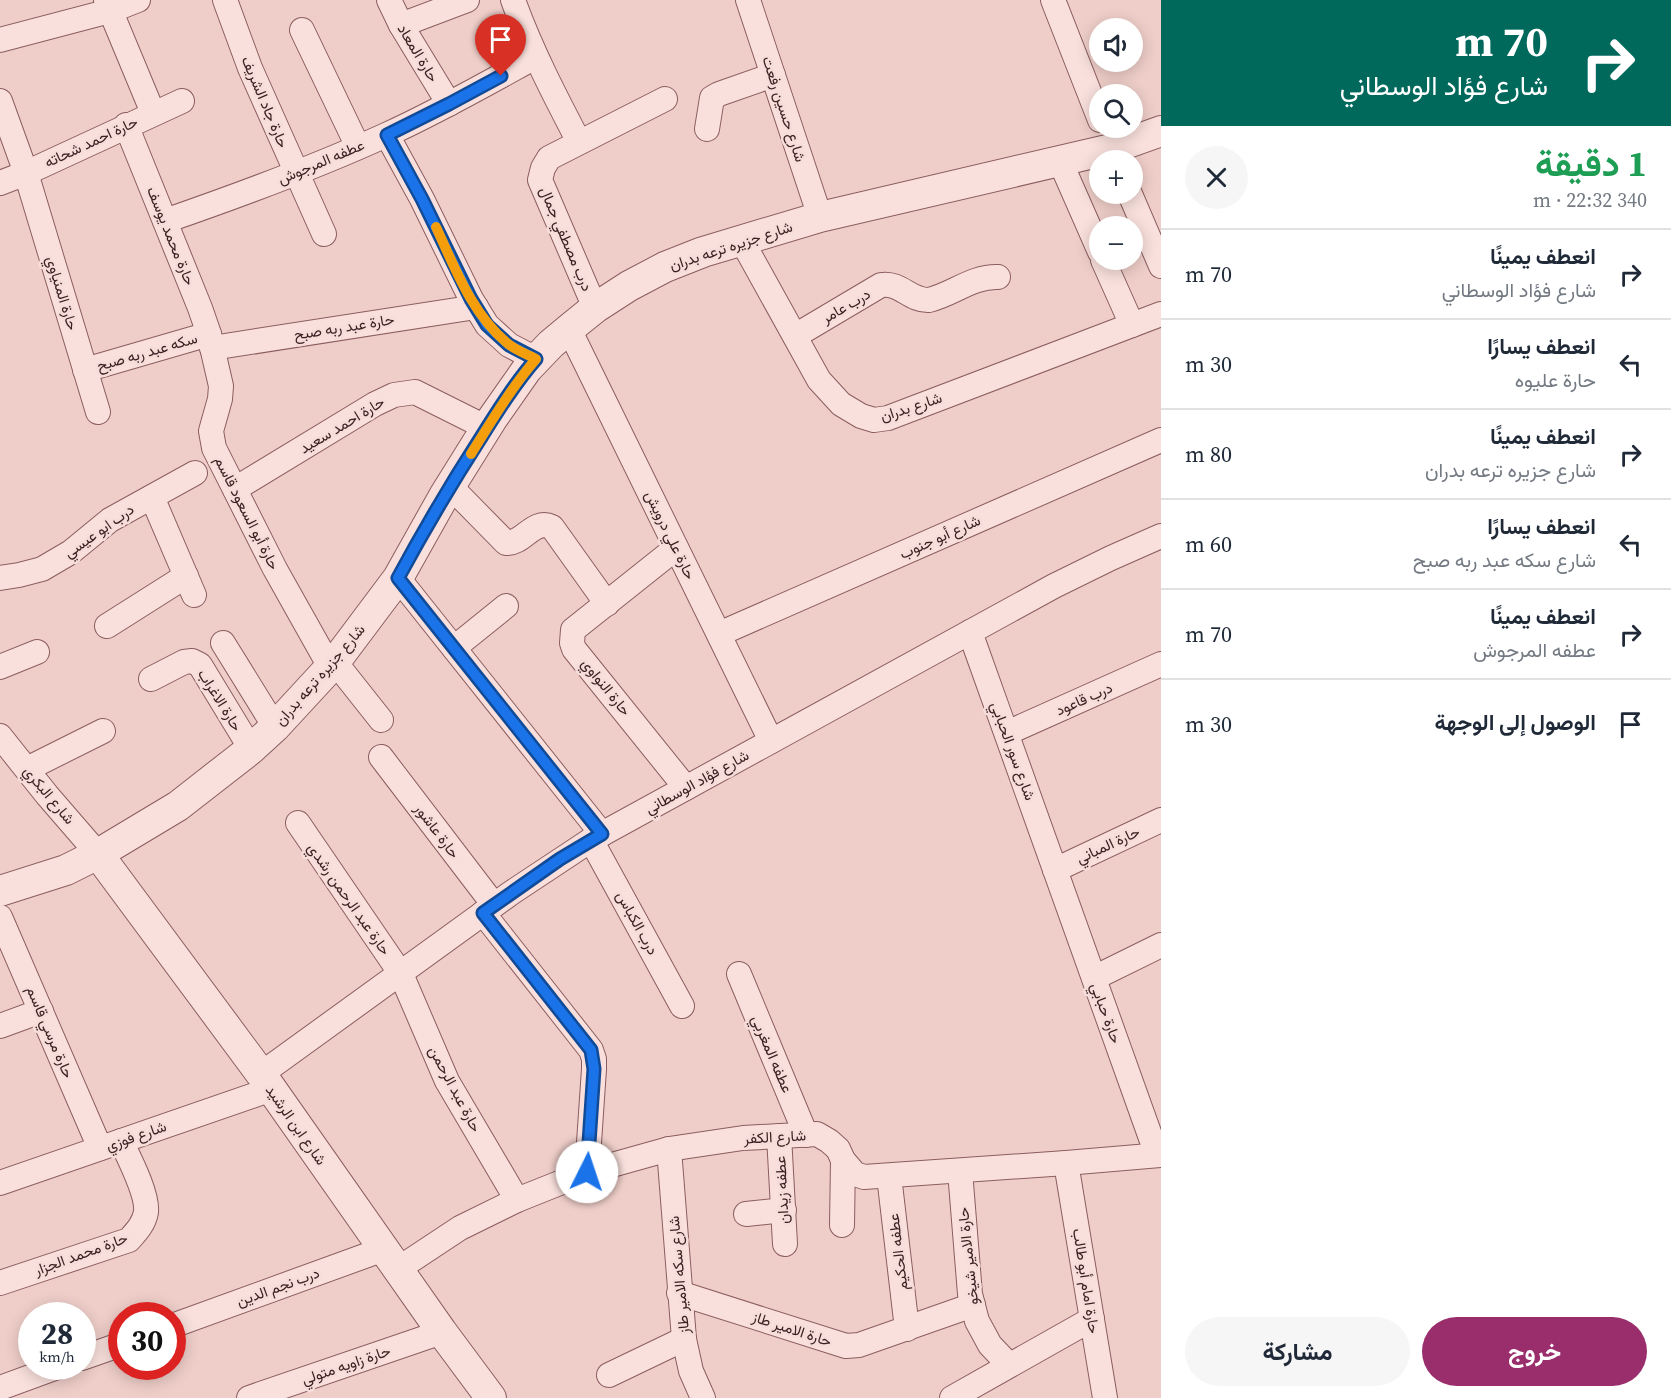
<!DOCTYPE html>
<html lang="ar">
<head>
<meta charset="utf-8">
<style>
	body { margin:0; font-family:"Source Serif 4",Vazirmatn,serif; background:#f6f6f7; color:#1f2937; direction:rtl; height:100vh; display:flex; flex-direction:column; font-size:22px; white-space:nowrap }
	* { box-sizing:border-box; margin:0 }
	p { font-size:20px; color:#747a83 }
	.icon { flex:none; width:33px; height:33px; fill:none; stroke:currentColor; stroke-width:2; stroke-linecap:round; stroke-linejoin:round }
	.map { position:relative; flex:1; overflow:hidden; direction:ltr }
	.sheet { display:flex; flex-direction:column; background:#fff; width:510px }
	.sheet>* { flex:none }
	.banner { background:#00695c; color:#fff; overflow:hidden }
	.controls { position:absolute; left:1089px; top:18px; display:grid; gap:12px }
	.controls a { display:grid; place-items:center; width:54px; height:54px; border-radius:50%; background:#fff; box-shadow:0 3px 15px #0003; font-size:30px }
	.speed { position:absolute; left:18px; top:1302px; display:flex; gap:12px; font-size:30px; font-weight:700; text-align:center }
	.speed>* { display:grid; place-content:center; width:78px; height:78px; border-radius:50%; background:#fff; box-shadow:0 3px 15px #0003; line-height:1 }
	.speed small { font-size:15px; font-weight:400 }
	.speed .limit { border:9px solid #d22; background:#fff; color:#111 }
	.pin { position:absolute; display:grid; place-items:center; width:51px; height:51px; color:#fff; margin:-62px -26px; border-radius:50% 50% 50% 0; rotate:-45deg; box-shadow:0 0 6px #0007 }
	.pin .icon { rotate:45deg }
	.me { position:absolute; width:66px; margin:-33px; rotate:4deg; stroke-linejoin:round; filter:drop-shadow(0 0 4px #0008) }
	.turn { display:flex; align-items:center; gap:21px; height:126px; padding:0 24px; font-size:27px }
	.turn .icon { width:78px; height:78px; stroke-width:2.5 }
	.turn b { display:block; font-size:42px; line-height:51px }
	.round { display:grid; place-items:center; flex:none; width:63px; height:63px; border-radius:32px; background:#f6f6f7 }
	.head { display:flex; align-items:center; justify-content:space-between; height:102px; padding:0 24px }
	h1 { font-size:36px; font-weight:700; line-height:45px; color:#1e9e55 }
	.button { display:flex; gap:12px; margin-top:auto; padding:12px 24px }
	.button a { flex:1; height:69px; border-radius:36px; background:#9a2d6c; color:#fff; font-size:24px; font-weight:700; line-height:69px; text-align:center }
	.button a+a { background:#f6f6f7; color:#1f2937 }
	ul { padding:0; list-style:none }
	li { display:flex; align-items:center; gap:18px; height:90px; padding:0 24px; border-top:2px solid #e0e1e3 }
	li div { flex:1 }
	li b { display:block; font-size:22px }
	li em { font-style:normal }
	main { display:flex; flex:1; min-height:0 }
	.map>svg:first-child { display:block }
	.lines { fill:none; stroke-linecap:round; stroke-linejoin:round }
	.minor-casing { stroke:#8b5d5f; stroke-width:26 }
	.tertiary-casing { stroke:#8b5d5f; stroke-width:32 }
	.minor { stroke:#f9e0dc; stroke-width:24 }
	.tertiary { stroke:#f9e0dc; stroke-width:30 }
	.route-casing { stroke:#114b97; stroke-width:15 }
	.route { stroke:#1a73e8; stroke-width:10 }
	.slow { stroke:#f59e0b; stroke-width:10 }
	.labels { text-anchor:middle; stroke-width:5; stroke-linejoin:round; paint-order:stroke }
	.street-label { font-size:15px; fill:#3c2123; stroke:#f6ddd9 }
</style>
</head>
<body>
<main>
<section class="sheet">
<div class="banner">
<div class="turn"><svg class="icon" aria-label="right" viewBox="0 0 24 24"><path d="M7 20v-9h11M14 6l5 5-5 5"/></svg><div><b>70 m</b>شارع فؤاد الوسطاني</div></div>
</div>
<div class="head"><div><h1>1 دقيقة</h1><p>340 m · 22:32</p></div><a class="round"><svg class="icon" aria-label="close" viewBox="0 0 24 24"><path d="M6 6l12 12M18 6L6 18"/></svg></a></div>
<ul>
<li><svg class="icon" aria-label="right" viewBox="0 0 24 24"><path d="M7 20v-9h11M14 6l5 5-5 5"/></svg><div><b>انعطف يمينًا</b><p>شارع فؤاد الوسطاني</p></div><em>70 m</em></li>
<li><svg class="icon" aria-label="left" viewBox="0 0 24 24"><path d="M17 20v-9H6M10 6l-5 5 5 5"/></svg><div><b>انعطف يسارًا</b><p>حارة عليوه</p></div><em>30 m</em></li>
<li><svg class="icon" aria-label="right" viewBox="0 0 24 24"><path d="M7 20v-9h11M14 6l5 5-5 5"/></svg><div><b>انعطف يمينًا</b><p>شارع جزيره ترعه بدران</p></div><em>80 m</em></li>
<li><svg class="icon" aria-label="left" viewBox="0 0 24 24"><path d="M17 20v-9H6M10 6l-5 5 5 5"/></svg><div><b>انعطف يسارًا</b><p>شارع سكه عبد ربه صبح</p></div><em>60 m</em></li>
<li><svg class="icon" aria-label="right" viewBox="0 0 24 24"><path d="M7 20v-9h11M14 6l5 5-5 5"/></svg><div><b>انعطف يمينًا</b><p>عطفه المرجوش</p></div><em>70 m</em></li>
<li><svg class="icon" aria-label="arrive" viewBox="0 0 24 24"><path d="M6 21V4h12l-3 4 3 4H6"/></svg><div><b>الوصول إلى الوجهة</b></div><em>30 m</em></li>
</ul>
<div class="button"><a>خروج</a><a>مشاركة</a></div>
</section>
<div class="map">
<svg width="1161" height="1398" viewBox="0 0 1161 1398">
	<rect width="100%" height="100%" fill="#efcec9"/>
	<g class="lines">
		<defs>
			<g id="minor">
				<polyline points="106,0 153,113"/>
				<polyline points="225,0 250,68 324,234"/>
				<polyline points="389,0 401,25 449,104"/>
				<path d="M513 0C531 50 555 96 579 142"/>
				<polyline points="748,0 820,217"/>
				<polyline points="1053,0 1100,120"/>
				<polyline points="401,25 467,0"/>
				<polyline points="302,30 358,147"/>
				<polyline points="0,40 110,11 138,0"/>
				<polyline points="0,101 26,173 98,412"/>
				<polyline points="126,125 200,308 209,334 221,386 220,399 211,431 214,448 275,569 330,667"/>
				<polyline points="707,129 712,98 719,94 773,75"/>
				<polyline points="387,135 422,199 471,299 487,325 509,345 536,359"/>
				<polyline points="1060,161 1100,252"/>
				<polyline points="0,183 26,173 182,101"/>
				<polyline points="1130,194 1161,266"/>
				<path d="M165 221C240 195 314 168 386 135 437 112 486 84 535 57"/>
				<polyline points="742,241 819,380 841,404 861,416 874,420 888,418 1161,314"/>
				<polyline points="1103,260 1132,325"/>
				<polyline points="595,308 540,180 543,168 549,158 665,99"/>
				<polyline points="569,329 771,741"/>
				<path d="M795 336 881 285C901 282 910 301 929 300 953 294 973 276 998 277"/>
				<polyline points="212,348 476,307"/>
				<polyline points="85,370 209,334"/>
				<path d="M450 486 506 543C524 544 533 518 552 527L607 604"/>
				<polyline points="235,489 375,404 394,395 415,392 487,428"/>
				<polyline points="152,497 194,595"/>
				<polyline points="676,548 573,630 572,643 574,649 686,788"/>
				<polyline points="0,578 19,575 42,569 71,552 110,520 195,473"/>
				<polyline points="398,578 602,834"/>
				<polyline points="107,626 186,576"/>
				<polyline points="970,632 1157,1155"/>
				<polyline points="719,634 1161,440"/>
				<polyline points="223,643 275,727"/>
				<polyline points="454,648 506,606"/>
				<polyline points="335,662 381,720"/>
				<polyline points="0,667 37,652"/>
				<polyline points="151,679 184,662 192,661 200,665 251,749"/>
				<polyline points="1007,733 1161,664"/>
				<polyline points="0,736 47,795 98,854"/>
				<polyline points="381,757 494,905"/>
				<polyline points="27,769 103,731"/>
				<polyline points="298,823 401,974 447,1081 517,1200"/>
				<polyline points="591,840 682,1006"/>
				<polyline points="1055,870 1161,820"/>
				<polyline points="483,913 591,1050 594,1059 594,1069 587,1172"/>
				<polyline points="0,917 100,1148"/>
				<polyline points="739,974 806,1135"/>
				<polyline points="1094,978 1161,945"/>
				<polyline points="0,1026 41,1011"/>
				<polyline points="261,1074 511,893 591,840 1054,586 1111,558 1161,536"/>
				<polyline points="779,1136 785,1244"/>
				<polyline points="669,1149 684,1339 691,1371 703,1398"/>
				<polyline points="1066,1163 1105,1398"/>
				<polyline points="960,1171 970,1294 977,1321 990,1345 1009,1365"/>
				<polyline points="889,1176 907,1329"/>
				<polyline points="0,1183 272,1089"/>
				<polyline points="746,1214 784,1210"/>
				<polyline points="842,1225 843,1160"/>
				<polyline points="398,1269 460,1228 517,1200 587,1172 669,1149 743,1138 817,1134 829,1141 838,1149 843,1160 855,1174 864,1177 1066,1163 1161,1155"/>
				<path d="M0 1283 129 1240C136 1232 144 1224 146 1212 148 1194 129 1158 121 1141"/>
				<polyline points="679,1293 846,1346 859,1345 973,1305"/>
				<polyline points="172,1326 384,1249"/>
				<polyline points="82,1358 122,1344"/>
				<polyline points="609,1375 684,1339"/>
				<polyline points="0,1388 60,1366"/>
				<polyline points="249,1398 442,1332"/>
				<polyline points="952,1398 1092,1319"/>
			</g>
			<g id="tertiary">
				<polyline points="98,854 261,1074 442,1332 491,1398"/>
				<polyline points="0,891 66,870 98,854 178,806 251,749 275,727 335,662 398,578 444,496 492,419 527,369 551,344 569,329 595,308 629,286 665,267 703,252 820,217 1111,149 1161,131"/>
			</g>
		</defs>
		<!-- minor casing -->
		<use href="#minor" class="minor-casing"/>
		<!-- tertiary casing -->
		<use href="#tertiary" class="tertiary-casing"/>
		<!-- minor -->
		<use href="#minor" class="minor"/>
		<!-- tertiary -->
		<use href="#tertiary" class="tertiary"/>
	</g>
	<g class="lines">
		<defs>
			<path id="route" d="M501 76 449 104 387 135 422 199 471 299 487 325 509 345 536 359C515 383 497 412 480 439 451 484 424 530 398 578L602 834 560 859 483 913 591 1050 594 1069 587 1172"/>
		</defs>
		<!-- route casing -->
		<use href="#route" class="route-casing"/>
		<!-- route -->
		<use href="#route" class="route"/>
		<!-- slow -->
		<path class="slow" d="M436 227C455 268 472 314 507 343 515 350 527 354 536 359 511 388 491 422 471 454"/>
	</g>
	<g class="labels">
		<!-- street labels -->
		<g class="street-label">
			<text transform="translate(418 53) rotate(59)" y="5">حارة المعاد</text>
			<text transform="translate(265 102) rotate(67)" y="5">حارة جاد الشريف</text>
			<text transform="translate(784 109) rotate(72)" y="5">شارع حسين رفعت</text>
			<text transform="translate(91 142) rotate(-25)" y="5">حارة احمد شحاته</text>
			<text transform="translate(321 162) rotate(-23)" y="5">عطفه المرجوش</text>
			<text transform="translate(171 236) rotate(68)" y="5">حارة محمد يوسف</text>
			<text transform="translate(566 239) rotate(67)" y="5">درب مصطفي جمال</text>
			<text transform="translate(731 246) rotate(-18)" y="5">شارع جزيره ترعه بدران</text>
			<text transform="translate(62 293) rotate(73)" y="5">حارة المنياوي</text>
			<text transform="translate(846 306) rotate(-30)" y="5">درب عامر</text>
			<text transform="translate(344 327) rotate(-9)" y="5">حارة عبد ربه صبح</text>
			<text transform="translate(147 352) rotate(-16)" y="5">سكه عبد ربه صبح</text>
			<text transform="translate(911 407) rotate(-18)" y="5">شارع بدران</text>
			<text transform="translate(342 425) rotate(-31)" y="5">حارة احمد سعيد</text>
			<text transform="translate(247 513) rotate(63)" y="5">حارة أبو السعود قاسم</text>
			<text transform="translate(99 531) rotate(-35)" y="5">درب ابو عيسي</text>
			<text transform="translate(670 535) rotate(64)" y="5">حارة علي درويش</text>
			<text transform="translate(940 537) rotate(-24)" y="5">شارع أبو جنوب</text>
			<text transform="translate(320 675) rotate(-49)" y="5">شارع جزيره ترعه بدران</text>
			<text transform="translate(606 687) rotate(51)" y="5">حارة النواوي</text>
			<text transform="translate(1084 699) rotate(-24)" y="5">درب قاعود</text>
			<text transform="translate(220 700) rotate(58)" y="5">حارة الاغراب</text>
			<text transform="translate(1013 751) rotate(70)" y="5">شارع سور الحبابي</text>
			<text transform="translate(697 782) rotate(-29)" y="5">شارع فؤاد الوسطاني</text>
			<text transform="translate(49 795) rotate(50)" y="5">شارع البكري</text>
			<text transform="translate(437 831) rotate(53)" y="5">حارة عاشور</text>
			<text transform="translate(1108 845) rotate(-25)" y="5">حارة المباني</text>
			<text transform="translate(349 899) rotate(55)" y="5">حارة عبد الرحمن رشدي</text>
			<text transform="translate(637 923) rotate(61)" y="5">درب الكباس</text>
			<text transform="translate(1106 1013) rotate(70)" y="5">حارة حبابي</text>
			<text transform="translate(50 1032) rotate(67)" y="5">حارة مرسي قاسم</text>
			<text transform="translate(772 1054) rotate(67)" y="5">عطفه المغربي</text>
			<text transform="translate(455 1089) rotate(62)" y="5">حارة عبد الرحمن</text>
			<text transform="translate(296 1125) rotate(55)" y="5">شارع ابن الرشيد</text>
			<text transform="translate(136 1136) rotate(-19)" y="5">شارع فوزي</text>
			<text transform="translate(775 1137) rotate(-3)" y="5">شارع الكفر</text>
			<text transform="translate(782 1190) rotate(-93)" y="5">عطفه زيدان</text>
			<text transform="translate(898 1252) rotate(-97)" y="5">عطفه الحكيم</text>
			<text transform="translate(81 1254) rotate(-20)" y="5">حارة محمد الجزار</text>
			<text transform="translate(968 1256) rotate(-96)" y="5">حارة الامير شيخو</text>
			<text transform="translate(679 1275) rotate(-95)" y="5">شارع سكه الامير طاز</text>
			<text transform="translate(1086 1281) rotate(81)" y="5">حارة امام أبو طالب</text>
			<text transform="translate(278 1287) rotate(-20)" y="5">درب نجم الدين</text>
			<text transform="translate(792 1329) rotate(18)" y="5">حارة الامير طاز</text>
			<text transform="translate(346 1365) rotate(-19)" y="5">حارة زاويه متولي</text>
		</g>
	</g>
</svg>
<div class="controls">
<a><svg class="icon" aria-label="sound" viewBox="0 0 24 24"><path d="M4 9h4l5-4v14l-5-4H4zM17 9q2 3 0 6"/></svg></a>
<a><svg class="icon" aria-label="search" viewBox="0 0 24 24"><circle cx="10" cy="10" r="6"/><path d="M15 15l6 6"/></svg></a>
<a>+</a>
<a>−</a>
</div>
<div class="speed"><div>28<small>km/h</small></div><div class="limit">30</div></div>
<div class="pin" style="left:501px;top:76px;background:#d93025"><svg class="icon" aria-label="arrive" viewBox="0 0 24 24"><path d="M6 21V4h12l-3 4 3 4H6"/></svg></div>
<svg class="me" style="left:587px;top:1172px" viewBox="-20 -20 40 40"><circle r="19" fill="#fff"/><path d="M0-13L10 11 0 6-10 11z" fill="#1a73e8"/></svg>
</div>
</main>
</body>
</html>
